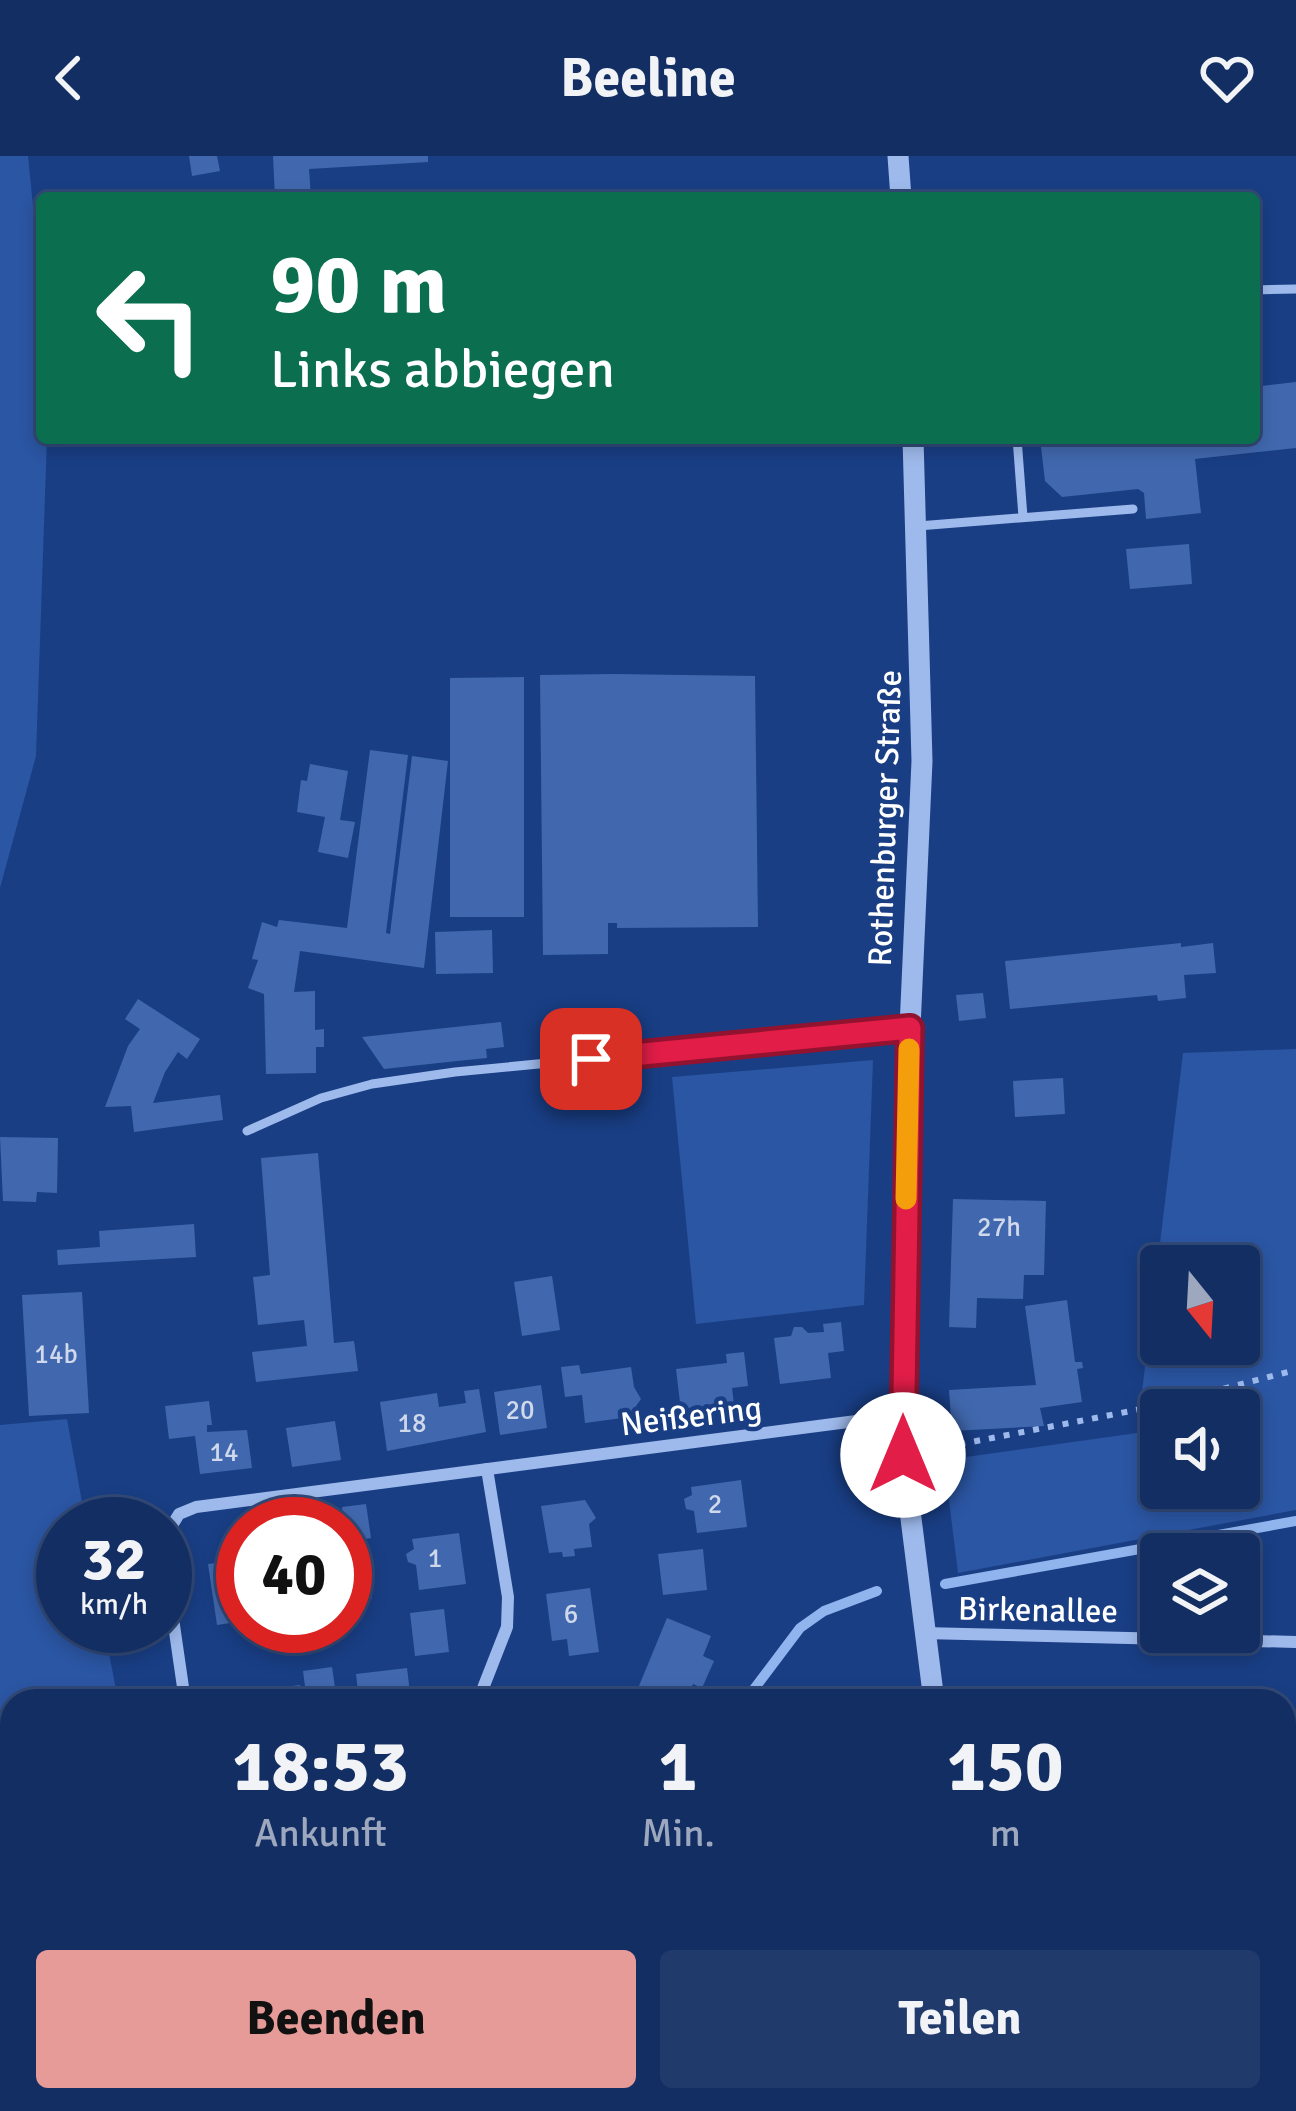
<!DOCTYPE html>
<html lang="de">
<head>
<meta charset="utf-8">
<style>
	body { margin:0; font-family:Signika,sans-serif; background:#203a6c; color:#f1f3f6; height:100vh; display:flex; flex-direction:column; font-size:45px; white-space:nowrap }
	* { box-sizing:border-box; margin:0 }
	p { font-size:39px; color:#9da8be }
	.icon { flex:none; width:66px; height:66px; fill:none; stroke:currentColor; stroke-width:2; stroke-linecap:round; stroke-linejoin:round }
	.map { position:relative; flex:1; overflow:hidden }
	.side { position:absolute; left:0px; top:1533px; width:1296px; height:423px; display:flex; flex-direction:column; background:#132e63; border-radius:36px 36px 0 0; box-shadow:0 6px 18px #0003,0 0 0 3px #324a78 }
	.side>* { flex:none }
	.banner { position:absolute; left:36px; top:36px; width:1224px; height:252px; border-radius:12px; box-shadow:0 6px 18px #0003,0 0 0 3px #324a78; background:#0b6e4f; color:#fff; overflow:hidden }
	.needle { width:78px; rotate:162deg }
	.fabs { position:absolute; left:1140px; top:1089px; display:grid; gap:24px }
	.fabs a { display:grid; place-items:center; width:120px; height:120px; border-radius:12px; background:#132e63; box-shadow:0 6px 18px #0003,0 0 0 3px #324a78; font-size:60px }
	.speed { position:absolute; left:36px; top:1341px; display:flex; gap:24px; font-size:60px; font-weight:700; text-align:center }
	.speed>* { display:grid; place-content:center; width:156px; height:156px; border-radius:50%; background:#132e63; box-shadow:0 6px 18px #0003,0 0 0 3px #324a78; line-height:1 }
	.speed small { font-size:30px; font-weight:400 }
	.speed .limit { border:18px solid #d22; background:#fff; color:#111 }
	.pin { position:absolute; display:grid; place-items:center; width:102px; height:102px; color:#fff; margin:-51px; border-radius:24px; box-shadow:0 6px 18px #0006 }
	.me { position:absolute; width:132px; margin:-66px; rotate:0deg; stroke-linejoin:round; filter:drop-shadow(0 0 9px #0008) }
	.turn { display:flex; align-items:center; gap:42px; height:252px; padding:0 36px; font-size:54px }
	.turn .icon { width:156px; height:156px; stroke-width:2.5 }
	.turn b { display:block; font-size:84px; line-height:102px }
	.eta { display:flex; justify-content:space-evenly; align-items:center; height:204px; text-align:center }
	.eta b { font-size:72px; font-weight:700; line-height:84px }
	.action { display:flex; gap:24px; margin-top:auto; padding:24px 36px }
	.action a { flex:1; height:138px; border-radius:12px; background:#e69b98; color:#111; font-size:48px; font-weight:700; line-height:138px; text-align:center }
	.action a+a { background:#203a6c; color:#f1f3f6 }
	header { display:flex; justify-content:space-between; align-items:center; height:156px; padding:0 36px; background:#132e63; font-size:54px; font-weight:700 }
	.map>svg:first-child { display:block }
	.green { fill:#2b56a3; fill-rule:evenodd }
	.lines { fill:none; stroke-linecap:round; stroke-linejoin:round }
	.stream { stroke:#90b4ee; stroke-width:10 }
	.building { fill:#4168ae }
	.path { stroke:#9ebaec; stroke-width:6; stroke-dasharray:6 9; stroke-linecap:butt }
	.service { stroke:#9ebaec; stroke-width:9 }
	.minor { stroke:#9ebaec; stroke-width:12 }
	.tertiary { stroke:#9ebaec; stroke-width:21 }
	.route-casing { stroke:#92132f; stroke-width:30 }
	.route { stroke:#e11d48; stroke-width:21 }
	.slow { stroke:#f59e0b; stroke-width:21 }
	.labels { text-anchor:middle; stroke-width:9; stroke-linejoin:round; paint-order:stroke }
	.number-label { font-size:27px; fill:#d0d9eb }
	.street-label { font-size:33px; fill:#fff; stroke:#193e84 }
</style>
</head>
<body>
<header><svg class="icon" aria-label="back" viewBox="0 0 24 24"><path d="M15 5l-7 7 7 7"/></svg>Beeline<svg class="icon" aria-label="heart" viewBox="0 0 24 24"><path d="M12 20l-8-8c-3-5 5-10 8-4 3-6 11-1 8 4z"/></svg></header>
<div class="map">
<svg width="1296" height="1955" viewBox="0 0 1296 1955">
	<rect width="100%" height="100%" fill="#193e84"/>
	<!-- green -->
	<g class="green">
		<polygon points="0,0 28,0 42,139 42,282 47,282 36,600 0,732"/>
		<path d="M1296 893V1354L958 1417 944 1304 1137 1277 1183 897ZM1161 1110H1239V1188H1161ZM1161 1254H1239V1332H1161Z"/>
		<polygon points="873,904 864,1149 696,1168 672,921"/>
		<polygon points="67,1263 86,1368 63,1368 63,1470 104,1470 118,1545 12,1545 12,1944 550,1944 563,1955 0,1955 0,1269"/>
		<polygon points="826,1944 969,1944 972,1955 792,1955"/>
	</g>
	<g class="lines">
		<!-- stream -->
		<g class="stream">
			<polyline points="945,1428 1296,1365"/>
			<polyline points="745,1545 800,1472 824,1455 877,1435"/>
			<polyline points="437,1955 445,1944"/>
		</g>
	</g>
	<!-- building -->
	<g class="building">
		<polygon points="189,0 217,0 220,15 192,20"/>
		<polygon points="273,0 428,0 428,6 309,13 311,42 275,42"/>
		<polygon points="1296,226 1296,292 1195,303 1201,357 1146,363 1144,337 1138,333 1062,341 1045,325 1040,282 1254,282 1254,231"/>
		<polygon points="1189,388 1192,428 1130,433 1126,393"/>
		<polygon points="614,518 755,520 758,771 617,772 617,767 608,767 608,798 543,799 540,519"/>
		<polygon points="524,521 524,761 450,761 450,522"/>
		<polygon points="370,594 408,599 386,777 390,778 412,600 448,605 424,812 300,795 294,836 315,835 315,874 324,873 324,891 316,891 316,917 266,918 264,838 248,832 258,804 252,803 262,766 277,771 279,764 347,772"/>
		<polygon points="310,608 348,615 340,664 355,666 348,702 318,696 325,661 297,656 301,624 307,625"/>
		<polygon points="492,774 493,817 436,818 435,776"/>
		<polygon points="1181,787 1181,791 1213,787 1216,817 1184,819 1186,842 1158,845 1157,839 1010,853 1005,805"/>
		<polygon points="983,837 986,862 959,865 956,839"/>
		<polygon points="138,843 200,883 187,903 178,896 165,916 153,947 220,939 223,964 134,976 131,950 105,951 128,890 140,873 125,863"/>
		<polygon points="501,866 504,891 486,893 487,902 457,905 384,913 362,881"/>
		<polygon points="1063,922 1065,958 1015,961 1013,925"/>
		<polygon points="0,981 58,982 57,1037 37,1036 36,1046 3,1045"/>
		<polygon points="318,997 334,1187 354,1185 358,1215 256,1226 252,1196 307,1190 304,1164 258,1169 253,1121 270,1119 261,1002"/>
		<polygon points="953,1043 1046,1045 1044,1119 1024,1119 1023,1143 977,1142 976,1172 949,1171"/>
		<polygon points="194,1068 196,1101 58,1109 57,1094 100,1091 99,1075"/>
		<polygon points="552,1120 560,1174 522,1180 514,1126"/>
		<polygon points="82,1136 89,1257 29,1260 22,1139"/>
		<polygon points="1067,1144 1075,1206 1082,1206 1083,1212 1077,1213 1082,1246 1040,1252 1044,1270 952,1275 949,1234 1036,1229 1025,1150"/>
		<polygon points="841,1166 844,1195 828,1197 831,1222 780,1228 774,1182 791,1180 794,1171 802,1171 808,1177 824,1176 823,1168"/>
		<polygon points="744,1196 748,1230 732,1232 734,1248 681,1255 676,1213 727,1207 726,1198"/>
		<polygon points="579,1209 581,1218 631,1211 634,1231 641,1243 636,1250 637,1260 585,1267 582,1239 565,1241 561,1211"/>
		<polygon points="541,1229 547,1272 500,1279 494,1236"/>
		<polygon points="479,1233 486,1276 387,1295 380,1246 437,1237 439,1251 466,1247 464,1235"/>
		<polygon points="209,1245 212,1269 207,1269 207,1276 247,1274 252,1312 200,1318 195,1280 169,1283 165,1250"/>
		<polygon points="335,1265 341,1304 292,1311 286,1272"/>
		<polygon points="741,1324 747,1371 697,1377 694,1355 686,1353 684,1343 692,1339 691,1331"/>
		<polygon points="585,1344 596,1362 589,1368 592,1391 574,1393 575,1400 563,1401 562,1396 549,1397 541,1350"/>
		<polygon points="366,1348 371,1382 346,1386 342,1351"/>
		<polygon points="459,1377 466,1428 419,1434 416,1409 408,1406 406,1398 414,1393 412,1383"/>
		<polygon points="703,1393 707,1434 663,1439 658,1398"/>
		<polygon points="243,1404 243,1465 217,1469 208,1408"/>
		<polygon points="367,1412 372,1443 358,1444 359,1453 345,1455 345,1416"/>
		<polygon points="590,1432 599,1496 569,1500 567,1483 552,1485 546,1438"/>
		<polygon points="444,1453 449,1496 415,1500 410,1457"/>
		<polygon points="667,1462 711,1480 703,1500 714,1505 702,1532 693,1528 686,1545 641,1545 634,1542"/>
		<polygon points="332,1511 337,1545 307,1545 303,1515"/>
		<polygon points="407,1512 411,1545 359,1545 356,1518"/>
		<polygon points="300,1529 302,1545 250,1545 249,1536"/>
		<polygon points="538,1531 567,1536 566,1545 536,1545"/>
	</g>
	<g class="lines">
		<!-- path -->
		<polyline class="path" points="930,1294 1152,1251 1296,1214"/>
		<!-- service -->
		<g class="service">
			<polyline points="1254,134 1296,133"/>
			<polyline points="1017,282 1023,361"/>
			<polyline points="918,370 1133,353"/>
			<polyline points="247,975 321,942 372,928 455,916 910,872"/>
		</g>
		<!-- minor -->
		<g class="minor">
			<polyline points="165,1381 179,1358 196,1351 902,1259"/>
			<polyline points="165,1407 185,1545"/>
			<polyline points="923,1477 1296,1486"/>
			<polyline points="478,1545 507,1471 508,1441 487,1313"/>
		</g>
		<!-- tertiary -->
		<g class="tertiary">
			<polyline points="898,0 901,42"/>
			<polyline points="913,282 922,605 910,872 903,1299 934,1545"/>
			<polyline points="1006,1944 1008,1955"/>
		</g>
	</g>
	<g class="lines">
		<defs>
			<polyline id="route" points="591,903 910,872 903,1299"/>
		</defs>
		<!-- route casing -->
		<use href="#route" class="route-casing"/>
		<!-- route -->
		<use href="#route" class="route"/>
		<!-- slow -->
		<polyline class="slow" points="906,1043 909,893"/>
	</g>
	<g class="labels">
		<!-- number labels -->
		<g class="number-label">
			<text x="999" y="1080">27h</text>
			<text x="56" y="1207">14b</text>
			<text x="520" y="1263">20</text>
			<text x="412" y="1276">18</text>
			<text x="224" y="1305">14</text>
			<text x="715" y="1357">2</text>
			<text x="435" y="1411">1</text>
			<text x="571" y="1467">6</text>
		</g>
		<!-- street labels -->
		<g class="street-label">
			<text transform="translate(884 662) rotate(-88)" y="12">Rothenburger Straße</text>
			<text transform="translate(691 1259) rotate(-7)" y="12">Neißering</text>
			<text transform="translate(1038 1453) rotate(1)" y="12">Birkenallee</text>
		</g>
	</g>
</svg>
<div class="fabs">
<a><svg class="needle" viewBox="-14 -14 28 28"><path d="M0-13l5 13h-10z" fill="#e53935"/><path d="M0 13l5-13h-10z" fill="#9da8be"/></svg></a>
<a><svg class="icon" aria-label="sound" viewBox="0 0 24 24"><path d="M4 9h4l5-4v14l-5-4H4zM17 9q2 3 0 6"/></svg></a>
<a><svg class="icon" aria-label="layers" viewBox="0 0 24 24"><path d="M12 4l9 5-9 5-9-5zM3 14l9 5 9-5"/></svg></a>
</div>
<div class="speed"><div>32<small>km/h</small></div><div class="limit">40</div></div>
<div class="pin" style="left:591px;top:903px;background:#d93025"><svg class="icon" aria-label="arrive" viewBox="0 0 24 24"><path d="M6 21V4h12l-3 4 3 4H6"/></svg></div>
<svg class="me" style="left:903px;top:1299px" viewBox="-20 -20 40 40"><circle r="19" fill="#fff"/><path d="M0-13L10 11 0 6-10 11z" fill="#e11d48"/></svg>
<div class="banner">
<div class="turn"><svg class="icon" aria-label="left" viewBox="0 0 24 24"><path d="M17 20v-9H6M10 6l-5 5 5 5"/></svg><div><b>90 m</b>Links abbiegen</div></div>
</div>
<section class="side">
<div class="eta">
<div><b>18:53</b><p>Ankunft</p></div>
<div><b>1</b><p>Min.</p></div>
<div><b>150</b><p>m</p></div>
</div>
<div class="action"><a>Beenden</a><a>Teilen</a></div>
</section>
</div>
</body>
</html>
